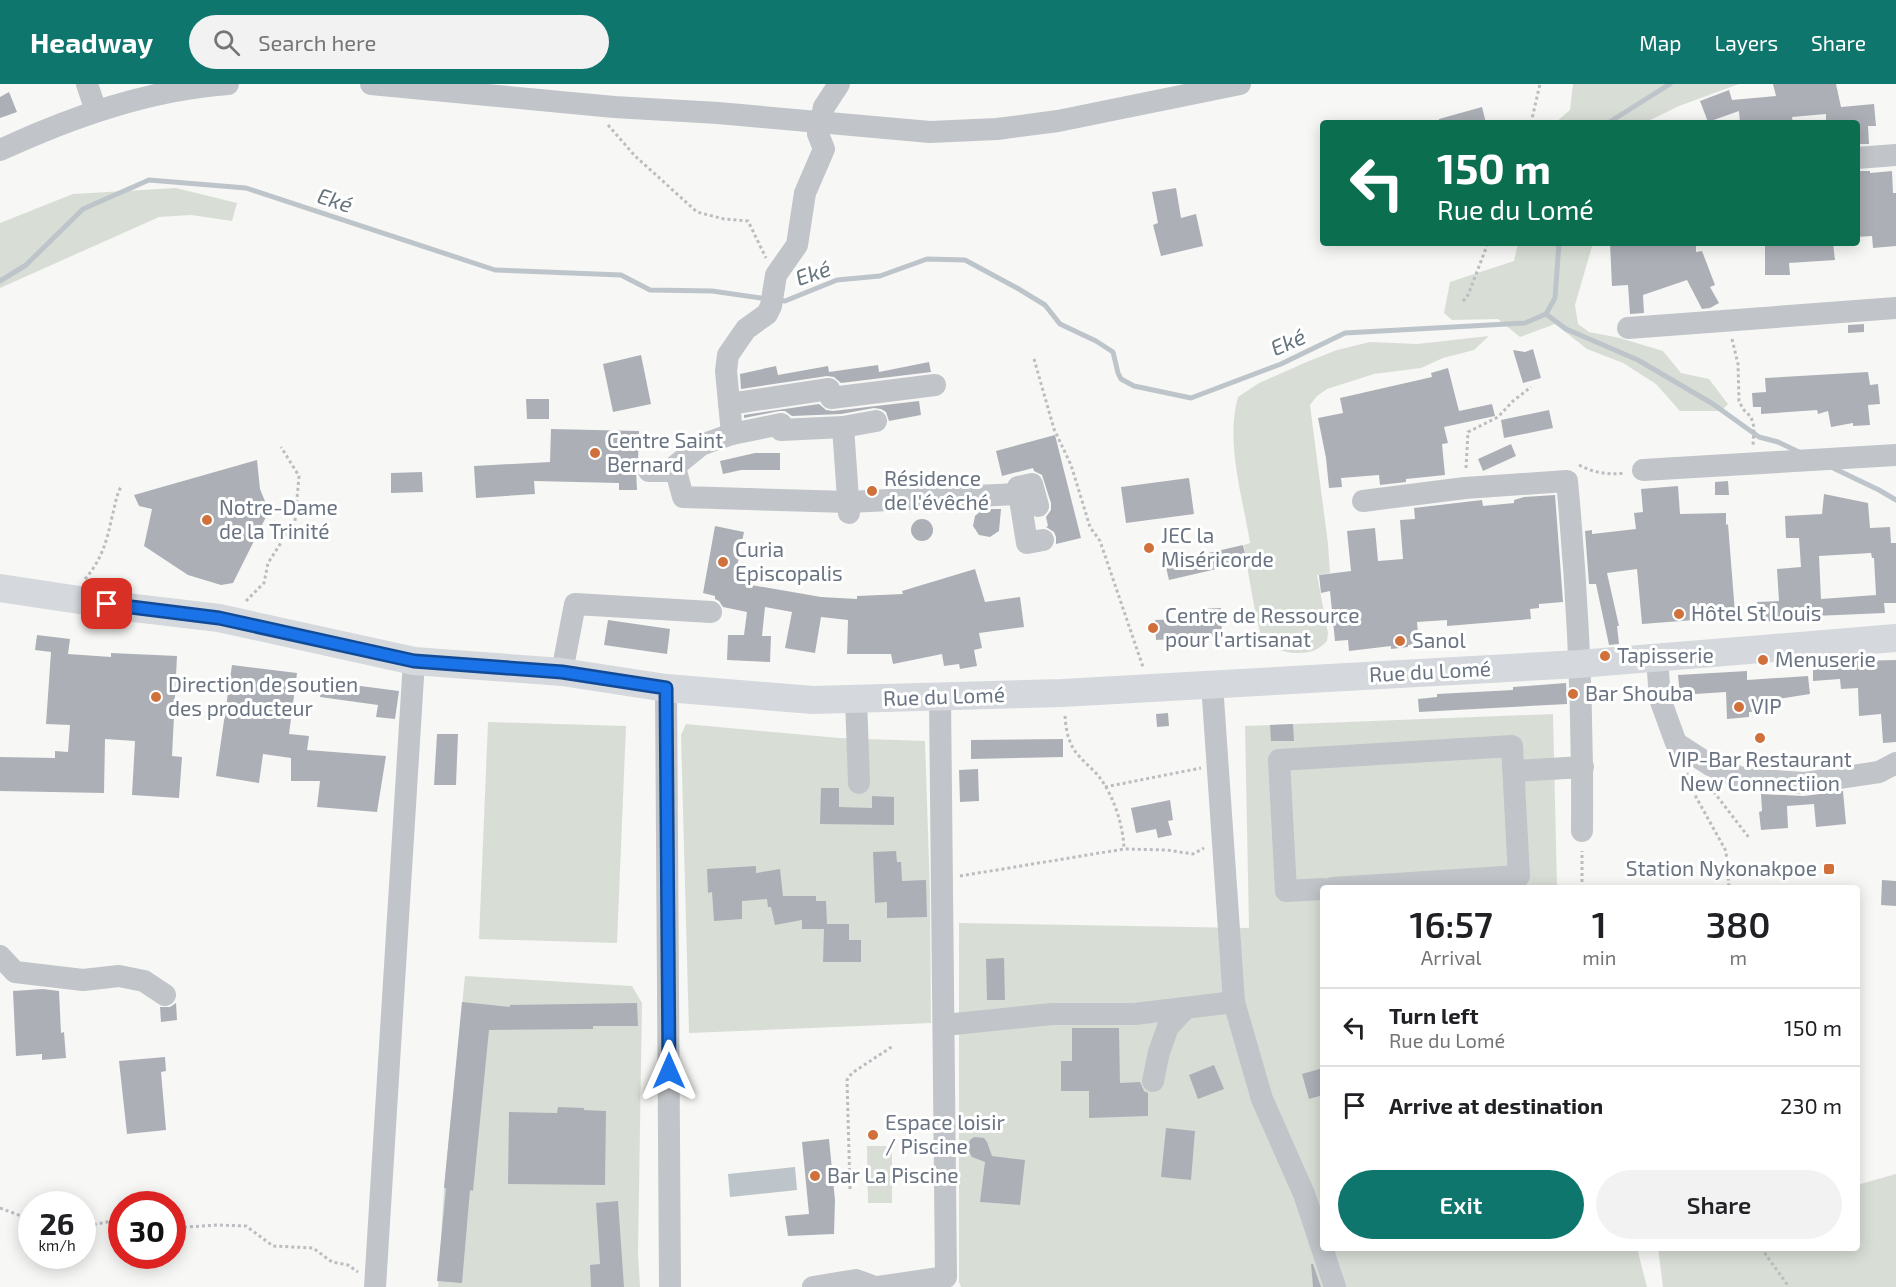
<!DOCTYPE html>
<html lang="en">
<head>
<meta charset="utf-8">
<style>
	body { margin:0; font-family:"Exo 2",sans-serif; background:#f2f2f2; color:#202124; height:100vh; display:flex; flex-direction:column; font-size:22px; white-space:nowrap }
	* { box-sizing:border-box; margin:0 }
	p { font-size:20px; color:#757577 }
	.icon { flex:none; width:33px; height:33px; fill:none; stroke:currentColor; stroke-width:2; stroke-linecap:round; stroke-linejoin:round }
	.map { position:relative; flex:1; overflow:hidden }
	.side { position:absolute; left:1320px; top:801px; width:540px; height:366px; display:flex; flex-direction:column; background:#fff; border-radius:6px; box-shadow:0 3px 15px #0003 }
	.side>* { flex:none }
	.guide { position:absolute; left:1320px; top:36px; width:540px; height:126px; border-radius:6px; box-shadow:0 3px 15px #0003; background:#0b6e4f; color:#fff; overflow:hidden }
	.speed { position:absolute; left:18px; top:1107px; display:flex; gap:12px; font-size:30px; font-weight:700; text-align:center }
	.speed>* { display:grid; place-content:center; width:78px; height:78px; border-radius:50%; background:#fff; box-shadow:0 3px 15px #0003; line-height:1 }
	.speed small { font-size:15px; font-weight:400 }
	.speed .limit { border:9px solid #d22; background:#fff; color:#111 }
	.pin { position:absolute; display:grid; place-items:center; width:51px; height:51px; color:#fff; margin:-26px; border-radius:12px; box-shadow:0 3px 9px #0006 }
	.me { position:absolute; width:66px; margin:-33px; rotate:0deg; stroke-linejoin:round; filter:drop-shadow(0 0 4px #0008) }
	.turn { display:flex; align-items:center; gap:21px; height:126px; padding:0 18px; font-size:27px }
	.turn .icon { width:78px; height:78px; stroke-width:2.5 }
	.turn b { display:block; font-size:42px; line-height:51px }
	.eta { display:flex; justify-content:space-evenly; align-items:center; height:102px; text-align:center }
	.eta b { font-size:36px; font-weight:600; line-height:42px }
	.cta { display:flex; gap:12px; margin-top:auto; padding:12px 18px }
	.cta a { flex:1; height:69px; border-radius:36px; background:#0f766e; color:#fff; font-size:24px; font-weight:600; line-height:69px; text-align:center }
	.cta a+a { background:#f2f2f2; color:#202124 }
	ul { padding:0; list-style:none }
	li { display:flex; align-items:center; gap:18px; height:78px; padding:0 18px; border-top:2px solid #e0e0e0 }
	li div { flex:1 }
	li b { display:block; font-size:22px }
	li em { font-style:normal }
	header { display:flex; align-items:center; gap:36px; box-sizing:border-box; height:84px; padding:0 30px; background:#0f766e; color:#fff }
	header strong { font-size:28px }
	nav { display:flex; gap:33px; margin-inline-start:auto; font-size:21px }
	.search { width:420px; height:54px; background:#f2f2f2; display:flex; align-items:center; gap:15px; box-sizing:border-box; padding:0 21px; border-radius:33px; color:#757577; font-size:22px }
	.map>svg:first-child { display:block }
	.green { fill:#d8ded6 }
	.water { fill:#bec5ca }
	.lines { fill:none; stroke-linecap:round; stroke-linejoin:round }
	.stream { stroke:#bec5ca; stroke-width:5 }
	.building { fill:#acb0b6; fill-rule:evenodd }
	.path { stroke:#bbbdc0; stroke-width:3; stroke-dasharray:3 3; stroke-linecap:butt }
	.minor { stroke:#c1c4c8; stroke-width:22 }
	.major { stroke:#d5d8dc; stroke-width:28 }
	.route-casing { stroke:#114b97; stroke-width:15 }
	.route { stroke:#1a73e8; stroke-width:10 }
	.poi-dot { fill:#d0713c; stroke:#fff; stroke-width:2 }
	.labels { text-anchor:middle; stroke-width:6; stroke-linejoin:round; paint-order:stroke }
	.poi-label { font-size:21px; fill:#6a7482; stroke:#fff; text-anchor:start }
	.street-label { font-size:21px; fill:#6a7482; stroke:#fff }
	.water-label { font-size:22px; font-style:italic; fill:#66747e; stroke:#fff }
</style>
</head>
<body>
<header>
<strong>Headway</strong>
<div class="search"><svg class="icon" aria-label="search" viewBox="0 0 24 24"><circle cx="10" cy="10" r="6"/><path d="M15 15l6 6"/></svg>Search here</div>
<nav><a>Map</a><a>Layers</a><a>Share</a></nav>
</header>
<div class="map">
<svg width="1896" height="1203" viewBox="0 0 1896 1203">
	<rect width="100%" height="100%" fill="#f7f7f5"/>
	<!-- green -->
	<g class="green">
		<polygon points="1573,0 1739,0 1679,22 1644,39 1555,39 1570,26"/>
		<polygon points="176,104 237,119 232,137 191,131 159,133 0,204 0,139 73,110"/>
		<polygon points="1518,159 1593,159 1575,221 1578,240 1589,248 1620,254 1663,267 1681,289 1709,295 1728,320 1721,327 1680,327 1656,300 1623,279 1587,265 1555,240 1520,253 1498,235 1452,236 1444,229 1450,198 1514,177"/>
		<path d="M1489 252 1474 266 1443 274 1421 284 1374 290 1327 305 1317 312 1310 321 1328 460 1330 489 1317 491 1328 549 1327 557C1316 568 1309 569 1294 569 1281 568 1270 562 1262 552 1257 544 1246 476 1244 461L1250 459C1243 414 1225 358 1238 313L1259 299 1309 277 1337 266 1370 258 1417 260Z"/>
		<polygon points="1553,630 1557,804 1323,804 1323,1164 1637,1164 1647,1203 961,1203 959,1198 959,839 1249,844 1245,642"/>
		<polygon points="488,638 626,642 617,859 479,855"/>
		<polygon points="686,640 839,654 925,657 930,808 931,939 689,949 681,651"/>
		<polygon points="465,892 632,902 642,919 638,1169 640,1203 438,1203 444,1104"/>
		<polygon points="867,1062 892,1062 892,1119 868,1119"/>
		<polygon points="1896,1090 1896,1203 1663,1203 1658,1164 1857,1164 1857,1101"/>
	</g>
	<!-- water -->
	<polygon class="water" points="795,1083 797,1106 730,1113 728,1090"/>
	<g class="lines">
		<!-- stream -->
		<g class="stream">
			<polyline points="1608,39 1670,0"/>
			<polyline points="0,197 26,181 83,125 149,96 246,104 495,186 621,191 650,206 712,207 768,215"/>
			<polyline points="777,216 785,217 837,196 880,192 927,175 965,176 1017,204 1045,221 1060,240 1096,257 1113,268 1118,289 1121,295 1134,302 1191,314 1281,280 1345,249 1525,239 1546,230 1555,214 1559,159"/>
			<polyline points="1546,230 1566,245 1638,276 1713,320 1759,353 1778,358 1801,369"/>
			<polyline points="1831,383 1879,406 1896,416"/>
		</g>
	</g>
	<!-- building -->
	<g class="building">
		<polygon points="1773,0 1836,0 1841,23 1874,20 1876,42 1868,42 1869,60 1857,60 1857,39 1837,39 1837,36 1826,37 1826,30 1792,33 1793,39 1740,39 1739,27 1708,38 1700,17 1729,6 1732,16 1776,12"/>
		<polygon points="9,8 17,28 0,34 0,13"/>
		<polygon points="1482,23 1486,39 1439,39 1439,35"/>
		<polygon points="1857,87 1870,87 1870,89 1892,87 1893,109 1896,109 1896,162 1873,164 1872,152 1857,153"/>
		<polygon points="1176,104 1181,134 1196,130 1203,162 1161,172 1153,141 1158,139 1152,108"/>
		<polygon points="1610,159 1696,159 1696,168 1702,167 1715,201 1710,203 1719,219 1710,224 1702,225 1687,196 1643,211 1644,229 1630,230 1628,201 1612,202"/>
		<polygon points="1765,159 1833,159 1835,176 1789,179 1790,191 1765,191"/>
		<polygon points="1864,240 1864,248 1848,249 1848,241"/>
		<polygon points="1533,265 1541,294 1523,299 1513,266 1525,268"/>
		<polygon points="641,271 651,320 613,328 603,280"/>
		<polygon points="929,278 931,288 841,299 834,293 827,292 741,305 740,290 776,282 778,291 828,282 829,288 878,281 879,288"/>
		<polygon points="1448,284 1459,327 1492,320 1495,332 1444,343 1448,359 1442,360 1445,391 1406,395 1406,398 1380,401 1379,391 1341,394 1342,403 1329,404 1326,374 1318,334 1343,329 1340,314 1432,293 1431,289"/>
		<polygon points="1868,288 1870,301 1878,300 1880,320 1868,321 1870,341 1853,342 1853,339 1831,343 1828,327 1818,330 1817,326 1761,330 1761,323 1753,323 1752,309 1766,308 1765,294"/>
		<polygon points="526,315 549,315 549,335 527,335"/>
		<polygon points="919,317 921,331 889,337 886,328 881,325 874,324 841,330 792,332 785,327 779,327 744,334 744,331 819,320 826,326 833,327"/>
		<polygon points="1549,326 1553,344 1504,354 1501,336"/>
		<polygon points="551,345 639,347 638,380 636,386 637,406 619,406 619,399 534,397 535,410 476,414 474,382 550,378"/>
		<polygon points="1055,351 1081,454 1056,460 1056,453 1054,448 1046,443 1048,442 1046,433 1051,426 1051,419 1042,391 1034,387 1033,384 1002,392 996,367"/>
		<polygon points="1511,360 1516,372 1483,387 1478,375"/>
		<polygon points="755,369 780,369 780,386 741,386 723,390 720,377"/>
		<polygon points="257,376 260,405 269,427 233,499 221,501 188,491 144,462 152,425 139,422 134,411"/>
		<polygon points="422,388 423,408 391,409 391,389"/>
		<polygon points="1189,394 1194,430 1126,439 1121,403"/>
		<polygon points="1728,397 1729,411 1715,411 1715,398"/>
		<polygon points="1678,402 1680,430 1726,429 1726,441 1728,440 1735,529 1707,532 1707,535 1642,540 1637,485 1607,489 1619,542 1617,542 1619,560 1609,561 1596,500 1589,500 1585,447 1592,446 1592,450 1636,445 1634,429 1643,428 1641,405"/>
		<path d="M1824 410 1868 419 1870 444 1890 443 1891 459H1896V519H1884L1885 529 1814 532 1815 534 1758 538 1757 518 1779 517 1777 485 1801 483 1799 454H1786L1785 432 1822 430ZM1871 469 1872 474H1874L1876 511 1821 515 1819 472Z"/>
		<polygon points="1555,411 1563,518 1539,520 1539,524 1530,525 1531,535 1447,542 1447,536 1417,538 1419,560 1408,561 1408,563 1391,565 1391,562 1349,567 1348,556 1335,557 1330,507 1321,509 1319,491 1351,487 1347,447 1375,444 1378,477 1403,475 1400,436 1415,435 1414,424 1482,416 1483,422 1514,419 1514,416 1524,413"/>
		<polygon points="983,425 1001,425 999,447 990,453 979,451 973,442 975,432"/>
		<circle cx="922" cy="446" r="11"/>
		<polygon points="715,442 744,448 734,498 821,513 857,515 857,512 903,510 902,507 975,485 985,518 1020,513 1024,543 979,549 982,564 974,566 977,582 960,585 959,580 944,582 942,570 893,580 891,570 847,570 848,536 821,533 815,569 785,564 792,528 765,523 762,552 771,552 770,578 727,576 728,551 744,551 747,528 723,523 719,517 715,515 715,512 703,509"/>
		<polygon points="1243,461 1247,478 1169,496 1165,479"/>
		<polygon points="1221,524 1222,552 1156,556 1155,536 1201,534 1200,525"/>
		<polygon points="608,536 670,545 667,570 604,561"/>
		<polygon points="37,551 70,555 68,570 111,573 111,569 177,572 172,672 182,673 179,714 132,711 135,657 105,655 104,709 0,707 0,673 55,674 55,667 68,668 70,641 46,640 51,568 35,566"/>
		<polygon points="1896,576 1896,658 1883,659 1881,630 1859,632 1858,604 1841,605 1840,595 1813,597 1813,583 1857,581 1856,577"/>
		<polygon points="232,581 297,589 289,650 309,652 307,666 386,672 377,728 317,723 320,697 291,697 291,674 263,670 259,699 216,692"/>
		<polygon points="1747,587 1747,596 1808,592 1810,610 1778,615 1778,626 1749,628 1749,633 1727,635 1726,608 1680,611 1678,591"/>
		<polygon points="322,597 399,607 395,635 376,633 378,621 320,613"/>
		<polygon points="1566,599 1567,620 1419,628 1418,615 1437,613 1437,610 1513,606 1513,603"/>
		<polygon points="1168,629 1169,642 1157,643 1156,630"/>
		<polygon points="1293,640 1294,657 1271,657 1270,641"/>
		<polygon points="437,650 458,650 456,701 434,701"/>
		<polygon points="1063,655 1063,673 971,675 971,656"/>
		<polygon points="978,685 979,717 960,718 959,686"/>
		<polygon points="821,704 839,704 839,723 872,724 872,712 894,713 894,741 820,740"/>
		<polygon points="1843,707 1846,740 1816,743 1814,720 1787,722 1788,744 1761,746 1759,728 1762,727 1761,710 1804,712"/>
		<polygon points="1170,716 1173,736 1168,737 1172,751 1158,754 1156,745 1136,749 1131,724"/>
		<polygon points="896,767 897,778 901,778 902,797 926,796 927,833 887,834 887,818 875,819 873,768"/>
		<polygon points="756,782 756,789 780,785 783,812 816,812 816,817 826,817 827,840 849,840 849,856 861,856 861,878 823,878 824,845 802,845 802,836 775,841 771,823 768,823 767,815 742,817 742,835 714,837 712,808 708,809 707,785"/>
		<polygon points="1882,796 1896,797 1896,822 1881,821"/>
		<polygon points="1004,874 1005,916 987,916 986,875"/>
		<polygon points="43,905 59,907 61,949 64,948 66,974 42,976 42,970 16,972 13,907"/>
		<polygon points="462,918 510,923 510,921 637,919 638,942 593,942 593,945 489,946 473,1107 470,1106 462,1199 437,1197 446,1104 444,1104"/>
		<polygon points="176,919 177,936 161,938 160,923 170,923"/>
		<polygon points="1072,944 1119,944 1120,999 1140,998 1144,1007 1148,1009 1148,1032 1089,1034 1089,1007 1061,1007 1061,977 1072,977"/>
		<polygon points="165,973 166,987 161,988 166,1046 127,1050 119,977"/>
		<polygon points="1214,981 1224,1005 1198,1015 1189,991"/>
		<polygon points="1323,984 1323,1011 1309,1015 1302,990"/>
		<polygon points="558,1023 584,1024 584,1026 606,1027 605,1101 508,1100 509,1028 557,1029"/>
		<polygon points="1166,1044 1195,1047 1191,1096 1161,1093"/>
		<polygon points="974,1053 984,1054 987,1058 992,1072 1025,1076 1020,1121 980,1118 985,1078 972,1073 967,1065 970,1056"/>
		<polygon points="829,1055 835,1116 834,1150 788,1152 785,1132 809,1130 802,1058"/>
		<polygon points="618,1117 624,1203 591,1203 590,1181 600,1180 596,1119"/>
		<polygon points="1311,1180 1313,1180 1321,1203 1313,1203"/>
	</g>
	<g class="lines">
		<!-- path -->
		<g class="path">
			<polyline points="1531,39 1540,0"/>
			<polyline points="608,41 635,72 697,128 724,135 748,137 766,174"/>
			<polyline points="1463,217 1468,211 1488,159"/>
			<polyline points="1732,255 1738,280 1739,317 1743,325 1751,333 1754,343 1753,362"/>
			<polyline points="1034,275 1054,345 1071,381 1090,443 1100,457 1143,583"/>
			<path d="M1579 381C1594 389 1608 391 1625 389"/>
			<polyline points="1466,384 1468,348 1498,333 1513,317 1531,303"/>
			<path d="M85 495C101 477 107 457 112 433 115 422 116 411 122 401"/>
			<polyline points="246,517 264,499 268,479 295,437 299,392 281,363"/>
			<path d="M1065 632C1066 647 1069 663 1081 674 1087 681 1095 687 1100 694 1114 713 1123 741 1124 764"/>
			<polyline points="1687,689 1696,713 1726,767 1729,804"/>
			<polyline points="1105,703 1201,684"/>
			<polyline points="1710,703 1750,755"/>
			<polyline points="960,792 1124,765 1167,766 1193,770 1204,764"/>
			<polyline points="1582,804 1582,767"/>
			<polyline points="850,1105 847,996 852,989 893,962"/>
			<polyline points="0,1124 32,1136"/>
			<polyline points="82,1143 112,1137 122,1139"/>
			<polyline points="172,1144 217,1141 246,1142 273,1162 313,1164 332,1178 348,1181 358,1188"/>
			<polyline points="1761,1164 1789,1203"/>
		</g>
		<!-- minor -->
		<g class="minor">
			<polyline points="87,0 96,27"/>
			<polyline points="371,0 614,23 718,29 930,48 997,45 1058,37 1240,0"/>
			<path d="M0 66C72 33 148 6 228 0"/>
			<polyline points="1857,74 1896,71"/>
			<polyline points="1628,244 1896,224"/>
			<polyline points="729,320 829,305 831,314 935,301"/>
			<polyline points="843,343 849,429"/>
			<polyline points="732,350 726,287 728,271 746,245 767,230 771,222 776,191 797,161 805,109 824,65 818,50 824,23 839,0"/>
			<polyline points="1643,386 1896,371"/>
			<polyline points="649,387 676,387 683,413 848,418 1019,410"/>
			<polyline points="669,387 701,361 732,350 781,340 781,346 843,343 876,337"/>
			<path d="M1363 417 1465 404 1567 397C1578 513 1583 630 1582 747"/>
			<polyline points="1038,422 1032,400 1018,403 1027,459 1043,456"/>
			<polyline points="1657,574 1660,615 1676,659 1710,681 1744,695 1805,699 1879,688 1896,679"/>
			<polyline points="562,588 575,520 711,528"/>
			<polyline points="1212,600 1234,918 1262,1015 1304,1110 1335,1203"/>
			<polyline points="666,604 670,1203"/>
			<polyline points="856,615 859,699"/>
			<polyline points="1514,687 1583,683"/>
			<polyline points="1323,805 1286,807 1279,676 1512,662 1519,792 1333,804"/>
			<polyline points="0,872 15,888 83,896 119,892 144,897 165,911"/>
			<polyline points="944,941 1052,930 1135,930 1234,918"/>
			<polyline points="1153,997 1159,968 1168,943 1184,926"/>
			<polyline points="375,1203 414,577"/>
			<polyline points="813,1203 856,1196 875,1203"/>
			<polyline points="878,1203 946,1193 940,613"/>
		</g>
		<!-- major -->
		<polyline class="major" points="0,504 126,523 219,534 414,577 562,588 666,604 813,616 1062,609 1579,580 1896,554"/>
	</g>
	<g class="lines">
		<defs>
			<polyline id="route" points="107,520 219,534 414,577 562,588 666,604 669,987"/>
		</defs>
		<!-- route casing -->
		<use href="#route" class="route-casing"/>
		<!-- route -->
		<use href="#route" class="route"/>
	</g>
	<!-- markers -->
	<g class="poi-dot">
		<circle cx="595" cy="369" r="6"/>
		<circle cx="872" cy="407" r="6"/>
		<circle cx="207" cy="436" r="6"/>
		<circle cx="1149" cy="464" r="6"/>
		<circle cx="723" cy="478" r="6"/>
		<circle cx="1679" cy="530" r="6"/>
		<circle cx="1153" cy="544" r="6"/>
		<circle cx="1400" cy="557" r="6"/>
		<circle cx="1605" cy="572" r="6"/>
		<circle cx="1763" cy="576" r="6"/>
		<circle cx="1573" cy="610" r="6"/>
		<circle cx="156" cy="613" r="6"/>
		<circle cx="1739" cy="623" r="6"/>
		<circle cx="1760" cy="654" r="6"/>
		<rect x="1823" y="779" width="12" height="12" rx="3"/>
		<circle cx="873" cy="1051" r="6"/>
		<circle cx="815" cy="1092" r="6"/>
	</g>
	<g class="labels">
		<!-- poi labels -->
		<g class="poi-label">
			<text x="607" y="364">Centre Saint<tspan x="607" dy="24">Bernard</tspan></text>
			<text x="884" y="402">Résidence<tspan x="884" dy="24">de l'évêché</tspan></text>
			<text x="219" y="431">Notre-Dame<tspan x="219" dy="24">de la Trinité</tspan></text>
			<text x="1161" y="459">JEC la<tspan x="1161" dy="24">Miséricorde</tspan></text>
			<text x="735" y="473">Curia<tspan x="735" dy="24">Episcopalis</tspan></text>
			<text x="1691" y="537">Hôtel St Louis</text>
			<text x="1165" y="539">Centre de Ressource<tspan x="1165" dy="24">pour l'artisanat</tspan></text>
			<text x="1412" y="564">Sanol</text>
			<text x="1617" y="579">Tapisserie</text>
			<text x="1775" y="583">Menuserie</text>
			<text x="168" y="608">Direction de soutien<tspan x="168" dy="24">des producteur</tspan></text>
			<text x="1585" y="617">Bar Shouba</text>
			<text x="1751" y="630">VIP</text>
			<text x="1760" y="683" text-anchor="middle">VIP-Bar Restaurant<tspan x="1760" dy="24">New Connectiion</tspan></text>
			<text x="1817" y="792" text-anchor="end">Station Nykonakpoe</text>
			<text x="885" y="1046">Espace loisir<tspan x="885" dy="24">/ Piscine</tspan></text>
			<text x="827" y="1099">Bar La Piscine</text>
		</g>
		<!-- street labels -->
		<g class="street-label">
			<text transform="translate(1430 588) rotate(-3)" y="7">Rue du Lomé</text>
			<text transform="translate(944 613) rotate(-2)" y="7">Rue du Lomé</text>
		</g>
		<!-- water labels -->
		<g class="water-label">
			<text transform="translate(335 116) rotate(18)" y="8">Eké</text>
			<text transform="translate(813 189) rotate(-19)" y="8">Eké</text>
			<text transform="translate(1288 258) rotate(-24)" y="8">Eké</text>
		</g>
	</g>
</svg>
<div class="speed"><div>26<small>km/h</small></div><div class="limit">30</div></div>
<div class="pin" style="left:107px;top:520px;background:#d93025"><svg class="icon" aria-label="arrive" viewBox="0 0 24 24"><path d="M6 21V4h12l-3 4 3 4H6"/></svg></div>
<svg class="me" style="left:669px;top:987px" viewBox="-20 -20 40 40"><path d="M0-17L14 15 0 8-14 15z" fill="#1a73e8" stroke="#fff" stroke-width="4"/></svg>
<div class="guide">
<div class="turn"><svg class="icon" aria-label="left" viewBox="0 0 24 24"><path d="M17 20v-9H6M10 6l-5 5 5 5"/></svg><div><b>150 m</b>Rue du Lomé</div></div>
</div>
<section class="side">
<div class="eta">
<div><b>16:57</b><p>Arrival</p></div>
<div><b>1</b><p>min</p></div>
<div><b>380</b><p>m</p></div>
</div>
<ul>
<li><svg class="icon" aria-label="left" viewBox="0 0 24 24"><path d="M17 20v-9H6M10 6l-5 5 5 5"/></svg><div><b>Turn left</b><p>Rue du Lomé</p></div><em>150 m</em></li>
<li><svg class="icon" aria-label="arrive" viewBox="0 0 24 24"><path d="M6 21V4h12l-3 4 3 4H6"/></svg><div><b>Arrive at destination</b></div><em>230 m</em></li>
</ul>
<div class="cta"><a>Exit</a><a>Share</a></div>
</section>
</div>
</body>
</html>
